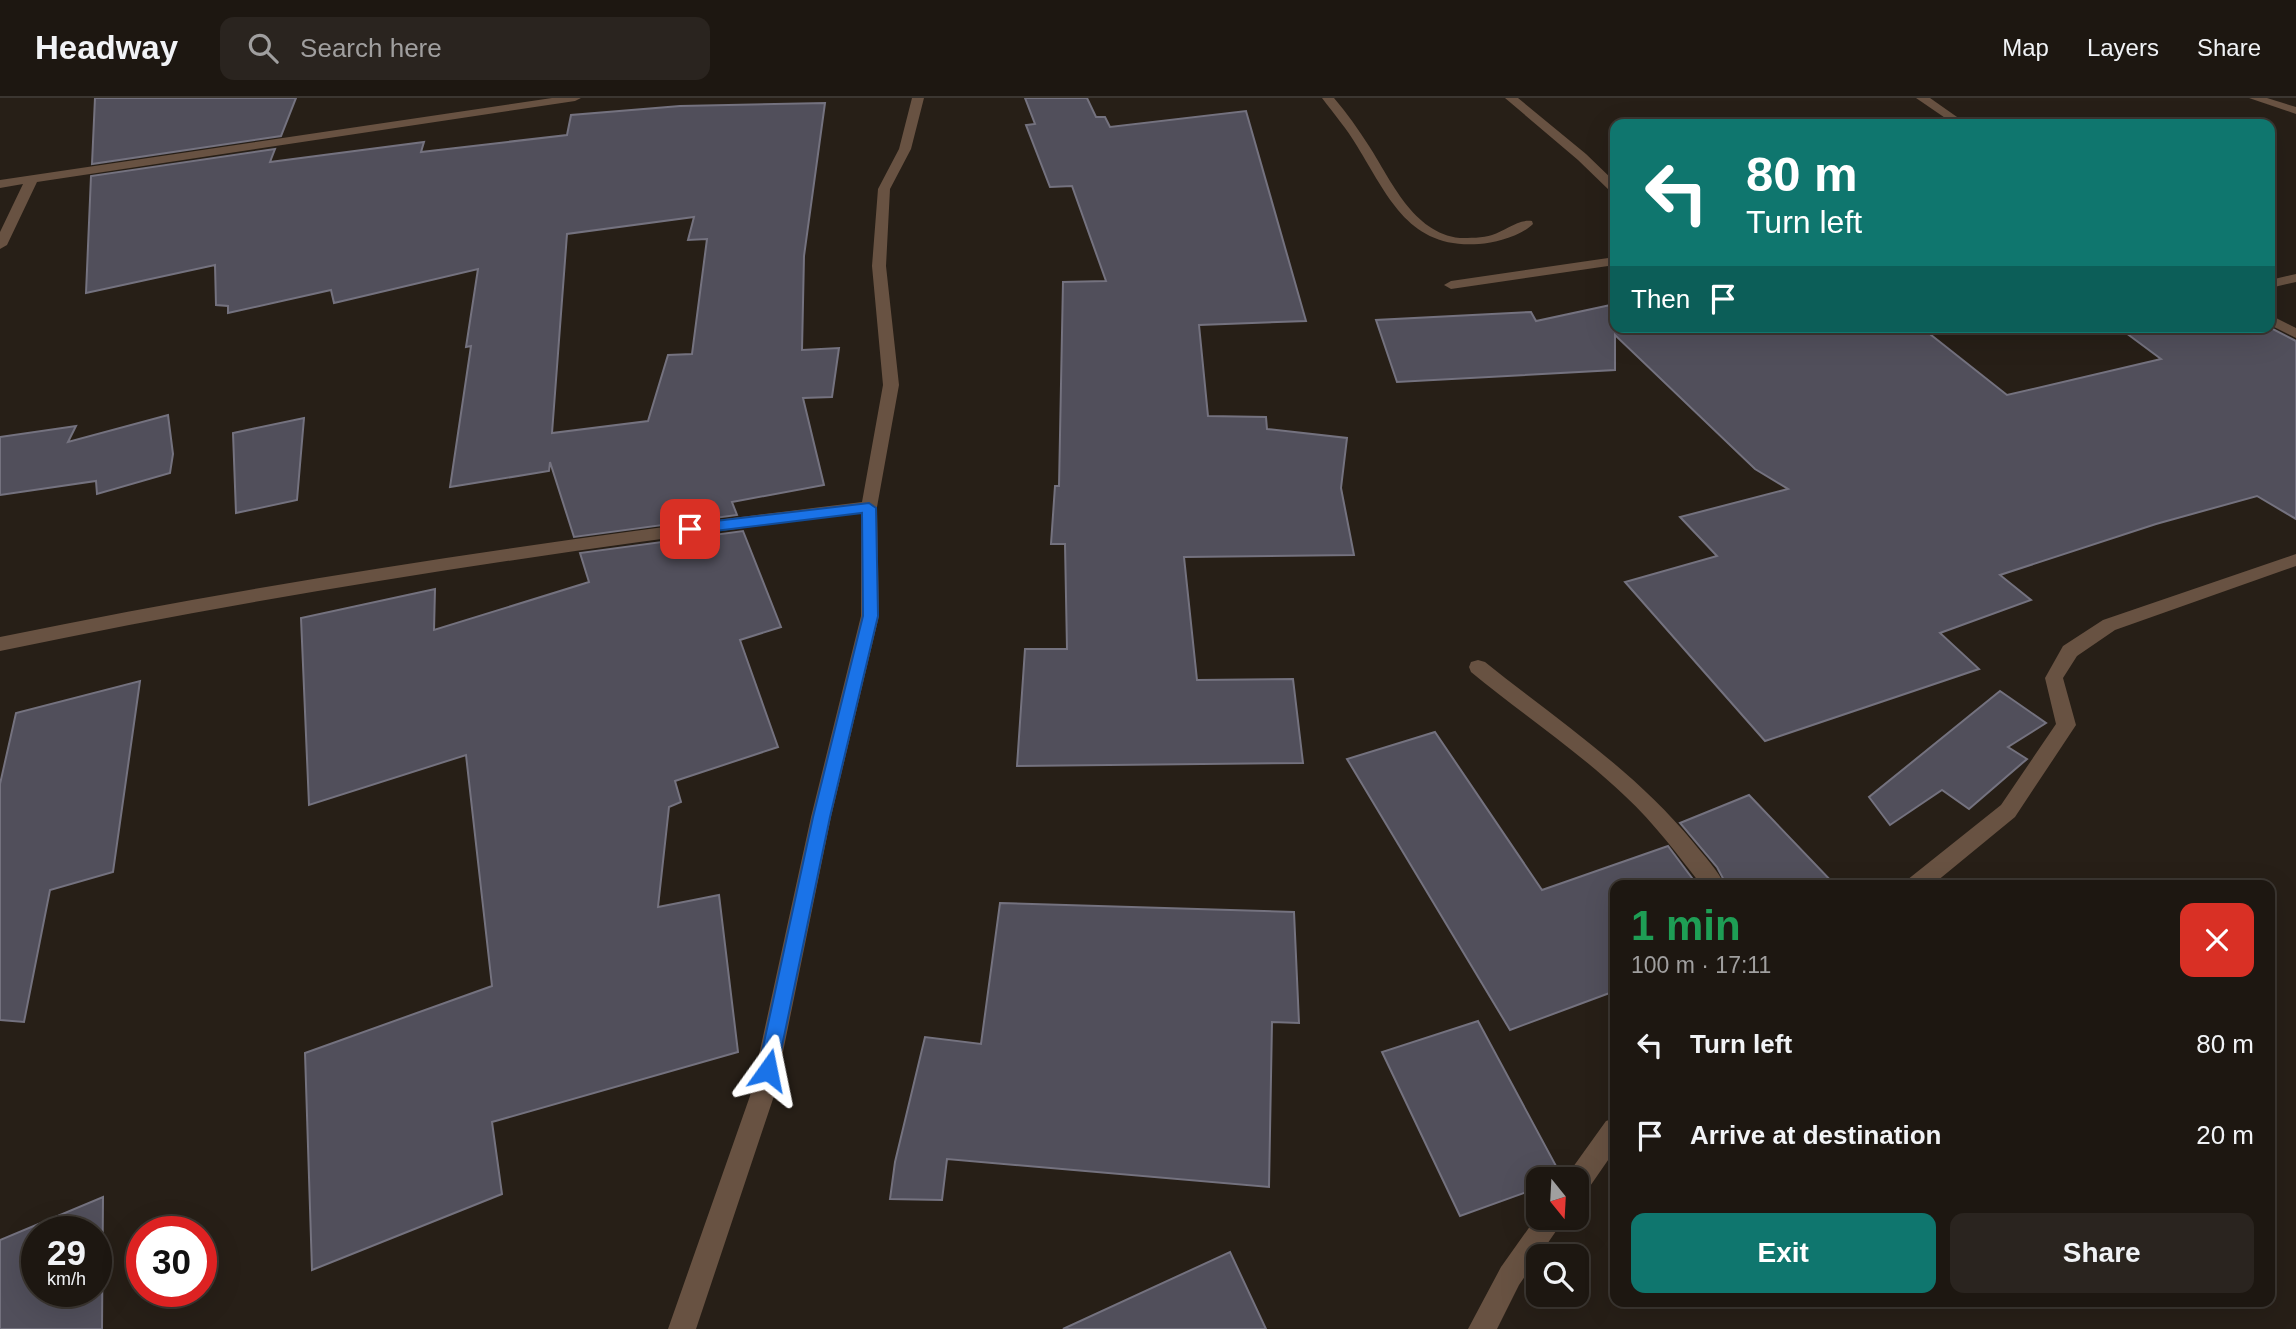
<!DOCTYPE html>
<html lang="en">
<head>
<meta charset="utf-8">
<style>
	body { margin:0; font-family:Helvetica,sans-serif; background:#2a241f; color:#f1f3f6; height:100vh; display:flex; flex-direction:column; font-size:26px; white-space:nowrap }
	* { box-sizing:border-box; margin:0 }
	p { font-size:23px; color:#a09f9f }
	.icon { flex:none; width:38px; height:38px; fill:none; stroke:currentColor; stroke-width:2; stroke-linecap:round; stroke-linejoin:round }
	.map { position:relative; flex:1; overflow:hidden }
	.side { position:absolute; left:1610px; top:782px; width:665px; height:427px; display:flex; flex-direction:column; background:#1d1711; border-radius:14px; box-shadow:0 7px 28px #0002,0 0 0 2px #3b3631 }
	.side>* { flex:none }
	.guide { position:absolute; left:1610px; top:21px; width:665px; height:214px; border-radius:14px; box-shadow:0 7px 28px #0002,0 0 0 2px #3b3631; background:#0f766e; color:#fff; overflow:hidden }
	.needle { width:46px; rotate:162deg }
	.tools { position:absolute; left:1526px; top:1069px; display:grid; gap:14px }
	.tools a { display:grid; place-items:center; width:63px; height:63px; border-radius:14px; background:#1d1711; box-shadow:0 7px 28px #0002,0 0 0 2px #3b3631; font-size:35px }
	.speed { position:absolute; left:21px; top:1118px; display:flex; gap:14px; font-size:35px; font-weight:700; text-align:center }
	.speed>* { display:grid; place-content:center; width:91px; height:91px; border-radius:50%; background:#1d1711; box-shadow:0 7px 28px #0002,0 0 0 2px #3b3631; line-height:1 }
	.speed small { font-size:18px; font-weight:400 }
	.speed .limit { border:10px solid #d22; background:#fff; color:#111 }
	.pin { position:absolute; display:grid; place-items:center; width:60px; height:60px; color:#fff; margin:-30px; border-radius:14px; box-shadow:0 4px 10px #0006 }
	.me { position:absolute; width:77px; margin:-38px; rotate:12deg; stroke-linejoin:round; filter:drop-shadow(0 0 5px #0008) }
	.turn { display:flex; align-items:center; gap:24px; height:147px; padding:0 21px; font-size:32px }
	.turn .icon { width:91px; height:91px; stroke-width:2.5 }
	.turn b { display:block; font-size:49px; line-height:60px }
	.then { display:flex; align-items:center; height:66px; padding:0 21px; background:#0003; gap:14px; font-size:26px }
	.round { display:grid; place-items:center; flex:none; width:74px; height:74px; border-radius:14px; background:#2a241f }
	.headline { display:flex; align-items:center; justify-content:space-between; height:119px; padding:0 21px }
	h1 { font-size:42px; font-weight:700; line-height:52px; color:#1e9e55 }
	.action { display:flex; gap:14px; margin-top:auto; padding:14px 21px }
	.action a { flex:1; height:80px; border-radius:14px; background:#0f766e; color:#fff; font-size:28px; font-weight:700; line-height:80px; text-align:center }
	.action a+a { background:#2a241f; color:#f1f3f6 }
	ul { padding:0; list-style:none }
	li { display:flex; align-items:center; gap:21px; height:91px; padding:0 21px }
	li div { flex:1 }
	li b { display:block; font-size:26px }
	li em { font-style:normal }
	header { display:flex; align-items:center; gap:42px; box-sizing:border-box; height:98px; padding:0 35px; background:#1d1711; border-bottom:2px solid #3b3631 }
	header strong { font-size:33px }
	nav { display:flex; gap:38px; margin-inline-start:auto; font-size:24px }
	.search { width:490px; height:63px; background:#2a241f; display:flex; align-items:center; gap:18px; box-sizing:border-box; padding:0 24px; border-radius:14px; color:#a09f9f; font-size:26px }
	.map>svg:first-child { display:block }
	.building { fill:#514f5b; stroke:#74727f; stroke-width:2; fill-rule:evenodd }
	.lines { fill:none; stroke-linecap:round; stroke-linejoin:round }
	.service { fill:#685242; fill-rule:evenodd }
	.minor { fill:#685242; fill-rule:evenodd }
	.route { fill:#1a73e8; stroke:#114b97; stroke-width:2 }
</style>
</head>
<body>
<header>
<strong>Headway</strong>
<div class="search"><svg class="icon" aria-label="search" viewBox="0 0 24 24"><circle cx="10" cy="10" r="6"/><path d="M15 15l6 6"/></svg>Search here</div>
<nav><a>Map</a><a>Layers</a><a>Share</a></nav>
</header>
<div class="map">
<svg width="2296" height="1231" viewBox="0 0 2296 1231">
	<rect width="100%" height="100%" fill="#271f17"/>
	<!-- building -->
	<g class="building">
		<polygon points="95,0 296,0 281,38 92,66"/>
		<polygon points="1025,0 1087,0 1096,19 1105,19 1110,29 1246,13 1306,223 1199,227 1208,318 1266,319 1267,331 1347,340 1341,390 1354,457 1184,459 1197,582 1293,581 1303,665 1017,668 1025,551 1067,551 1065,446 1051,446 1055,388 1059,388 1063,184 1106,183 1072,88 1050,89 1026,27 1035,26"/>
		<path d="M825 5 804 158 802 252 839 250 832 299 803 300 824 387 732 404 737 417 574 439 550 364 549 373 450 389 471 248 466 249 478 171 334 205 331 192 228 215V208L216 207 215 167 86 195 91 78 275 51 270 64 424 44 421 54 567 37 571 17 680 8ZM694 119 688 142 707 141 692 256 668 257 648 323 552 335 567 136Z"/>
		<polygon points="1615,206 1615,229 1921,229 2007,297 2161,261 2118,229 2269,229 2296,243 2296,421 2257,398 2156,426 2000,477 2031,502 1940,535 1979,571 1765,643 1625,484 1717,458 1680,419 1788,391 1755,371 1615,237 1615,272 1397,284 1376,222 1531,214 1536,223"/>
		<polygon points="168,317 173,356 170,375 97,396 96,383 0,397 0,339 76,328 68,344"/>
		<polygon points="304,320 297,402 236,415 233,335"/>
		<polygon points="743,433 781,529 740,542 778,649 675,683 681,704 669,709 658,809 719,797 738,954 492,1024 502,1096 312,1172 305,955 492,888 466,657 309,707 301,520 435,491 434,532 589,484 580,455"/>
		<polygon points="140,583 113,774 50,792 24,924 0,922 0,686 16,615"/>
		<polygon points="2000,593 2046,625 2008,649 2027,661 1969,711 1942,692 1890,727 1869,699"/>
		<polygon points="1435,634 1542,792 1668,748 1698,788 1615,788 1615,893 1510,932 1347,661"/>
		<polygon points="1749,697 1836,788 1727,788 1717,769 1680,725"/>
		<polygon points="1000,805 1294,814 1299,925 1272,924 1269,1089 947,1061 942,1102 890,1101 895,1064 925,939 981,946"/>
		<polygon points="1478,923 1563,1081 1538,1082 1538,1090 1460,1118 1382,954"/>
		<path d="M103 1099 102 1231H0V1142ZM37 1134H96V1194H37Z"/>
		<polygon points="1230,1154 1266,1231 1063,1231"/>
	</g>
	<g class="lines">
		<!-- service -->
		<g class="service">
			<path d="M1322 0H1334C1347 15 1358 31 1369 48 1391 82 1413 135 1460 140 1469 140 1483 140 1492 137 1505 133 1518 121 1532 123L1533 126C1521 138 1496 145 1479 146 1409 151 1389 100 1357 48 1347 31 1334 16 1322 0Z"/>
			<path d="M1478 562 1485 564C1557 622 1634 672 1693 744 1704 758 1718 772 1725 788H1702C1678 757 1654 725 1625 698 1578 653 1522 616 1471 574L1469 569 1471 564Z"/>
		</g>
		<!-- minor -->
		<g class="minor">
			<polygon points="552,0 581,0 575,3 37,84 7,147 0,151 0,134 23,86 0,90 0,82"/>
			<path d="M912 0H924L911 51 890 91 886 168 899 287 877 409 879 518 831 719 774 998 696 1231H668L750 998 811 719 861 518V415C572 451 285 493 0 553V539C285 480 573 439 862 404L883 287 872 168 878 91 899 51Z"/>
			<polygon points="1505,0 1518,0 1586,56 1615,84 1615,95 1611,94 1578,62"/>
			<polygon points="1916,0 1930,0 1967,26 1954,26"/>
			<polygon points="2249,0 2267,0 2296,9 2296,16"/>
			<polygon points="1615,159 1615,167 1451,191 1444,187 1451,183"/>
			<polygon points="2296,176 2296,184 2270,190 2270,182"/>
			<polygon points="2270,217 2296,230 2296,240 2270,227"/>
			<polygon points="2296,456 2296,468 2115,532 2077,558 2063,580 2076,627 2015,719 1931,788 1905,788 1907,782 2001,707 2056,626 2045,580 2063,548 2103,522"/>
			<polygon points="1615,1020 1615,1052 1586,1094 1577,1098 1577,1082 1566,1082 1568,1076 1606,1023"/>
			<polygon points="1538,1117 1538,1120 1565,1120 1519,1187 1497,1231 1468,1231 1501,1169"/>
		</g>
	</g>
	<!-- route -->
	<polygon class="route" points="869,405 876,410 878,518 830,719 777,972 775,979 768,982 761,979 758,972 813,719 863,518 862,415 690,436 683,431 690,426"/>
</svg>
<div class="tools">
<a><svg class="needle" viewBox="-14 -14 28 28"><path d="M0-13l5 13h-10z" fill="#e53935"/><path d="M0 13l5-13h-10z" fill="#a09f9f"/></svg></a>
<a><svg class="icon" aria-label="search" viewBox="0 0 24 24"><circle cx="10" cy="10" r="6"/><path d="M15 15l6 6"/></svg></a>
</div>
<div class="speed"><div>29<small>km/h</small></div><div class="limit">30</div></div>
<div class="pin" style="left:690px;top:431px;background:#d93025"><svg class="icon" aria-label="arrive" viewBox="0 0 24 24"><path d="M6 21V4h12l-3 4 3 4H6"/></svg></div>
<svg class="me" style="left:768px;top:972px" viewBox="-20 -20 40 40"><path d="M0-17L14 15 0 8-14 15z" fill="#1a73e8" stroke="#fff" stroke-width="4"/></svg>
<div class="guide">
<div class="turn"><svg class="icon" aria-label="left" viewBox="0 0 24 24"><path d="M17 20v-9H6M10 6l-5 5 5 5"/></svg><div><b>80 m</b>Turn left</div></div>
<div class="then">Then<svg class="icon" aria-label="arrive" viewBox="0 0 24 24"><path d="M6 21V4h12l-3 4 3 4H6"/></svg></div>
</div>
<section class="side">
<div class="headline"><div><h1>1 min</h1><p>100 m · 17:11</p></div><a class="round" style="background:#d93025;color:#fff"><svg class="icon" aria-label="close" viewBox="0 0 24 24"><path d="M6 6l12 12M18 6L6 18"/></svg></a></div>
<ul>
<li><svg class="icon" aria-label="left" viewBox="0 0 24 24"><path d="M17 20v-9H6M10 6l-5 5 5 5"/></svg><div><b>Turn left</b></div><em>80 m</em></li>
<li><svg class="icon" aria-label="arrive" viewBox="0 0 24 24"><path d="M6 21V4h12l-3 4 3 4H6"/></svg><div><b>Arrive at destination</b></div><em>20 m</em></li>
</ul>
<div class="action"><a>Exit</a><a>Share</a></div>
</section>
</div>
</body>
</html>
